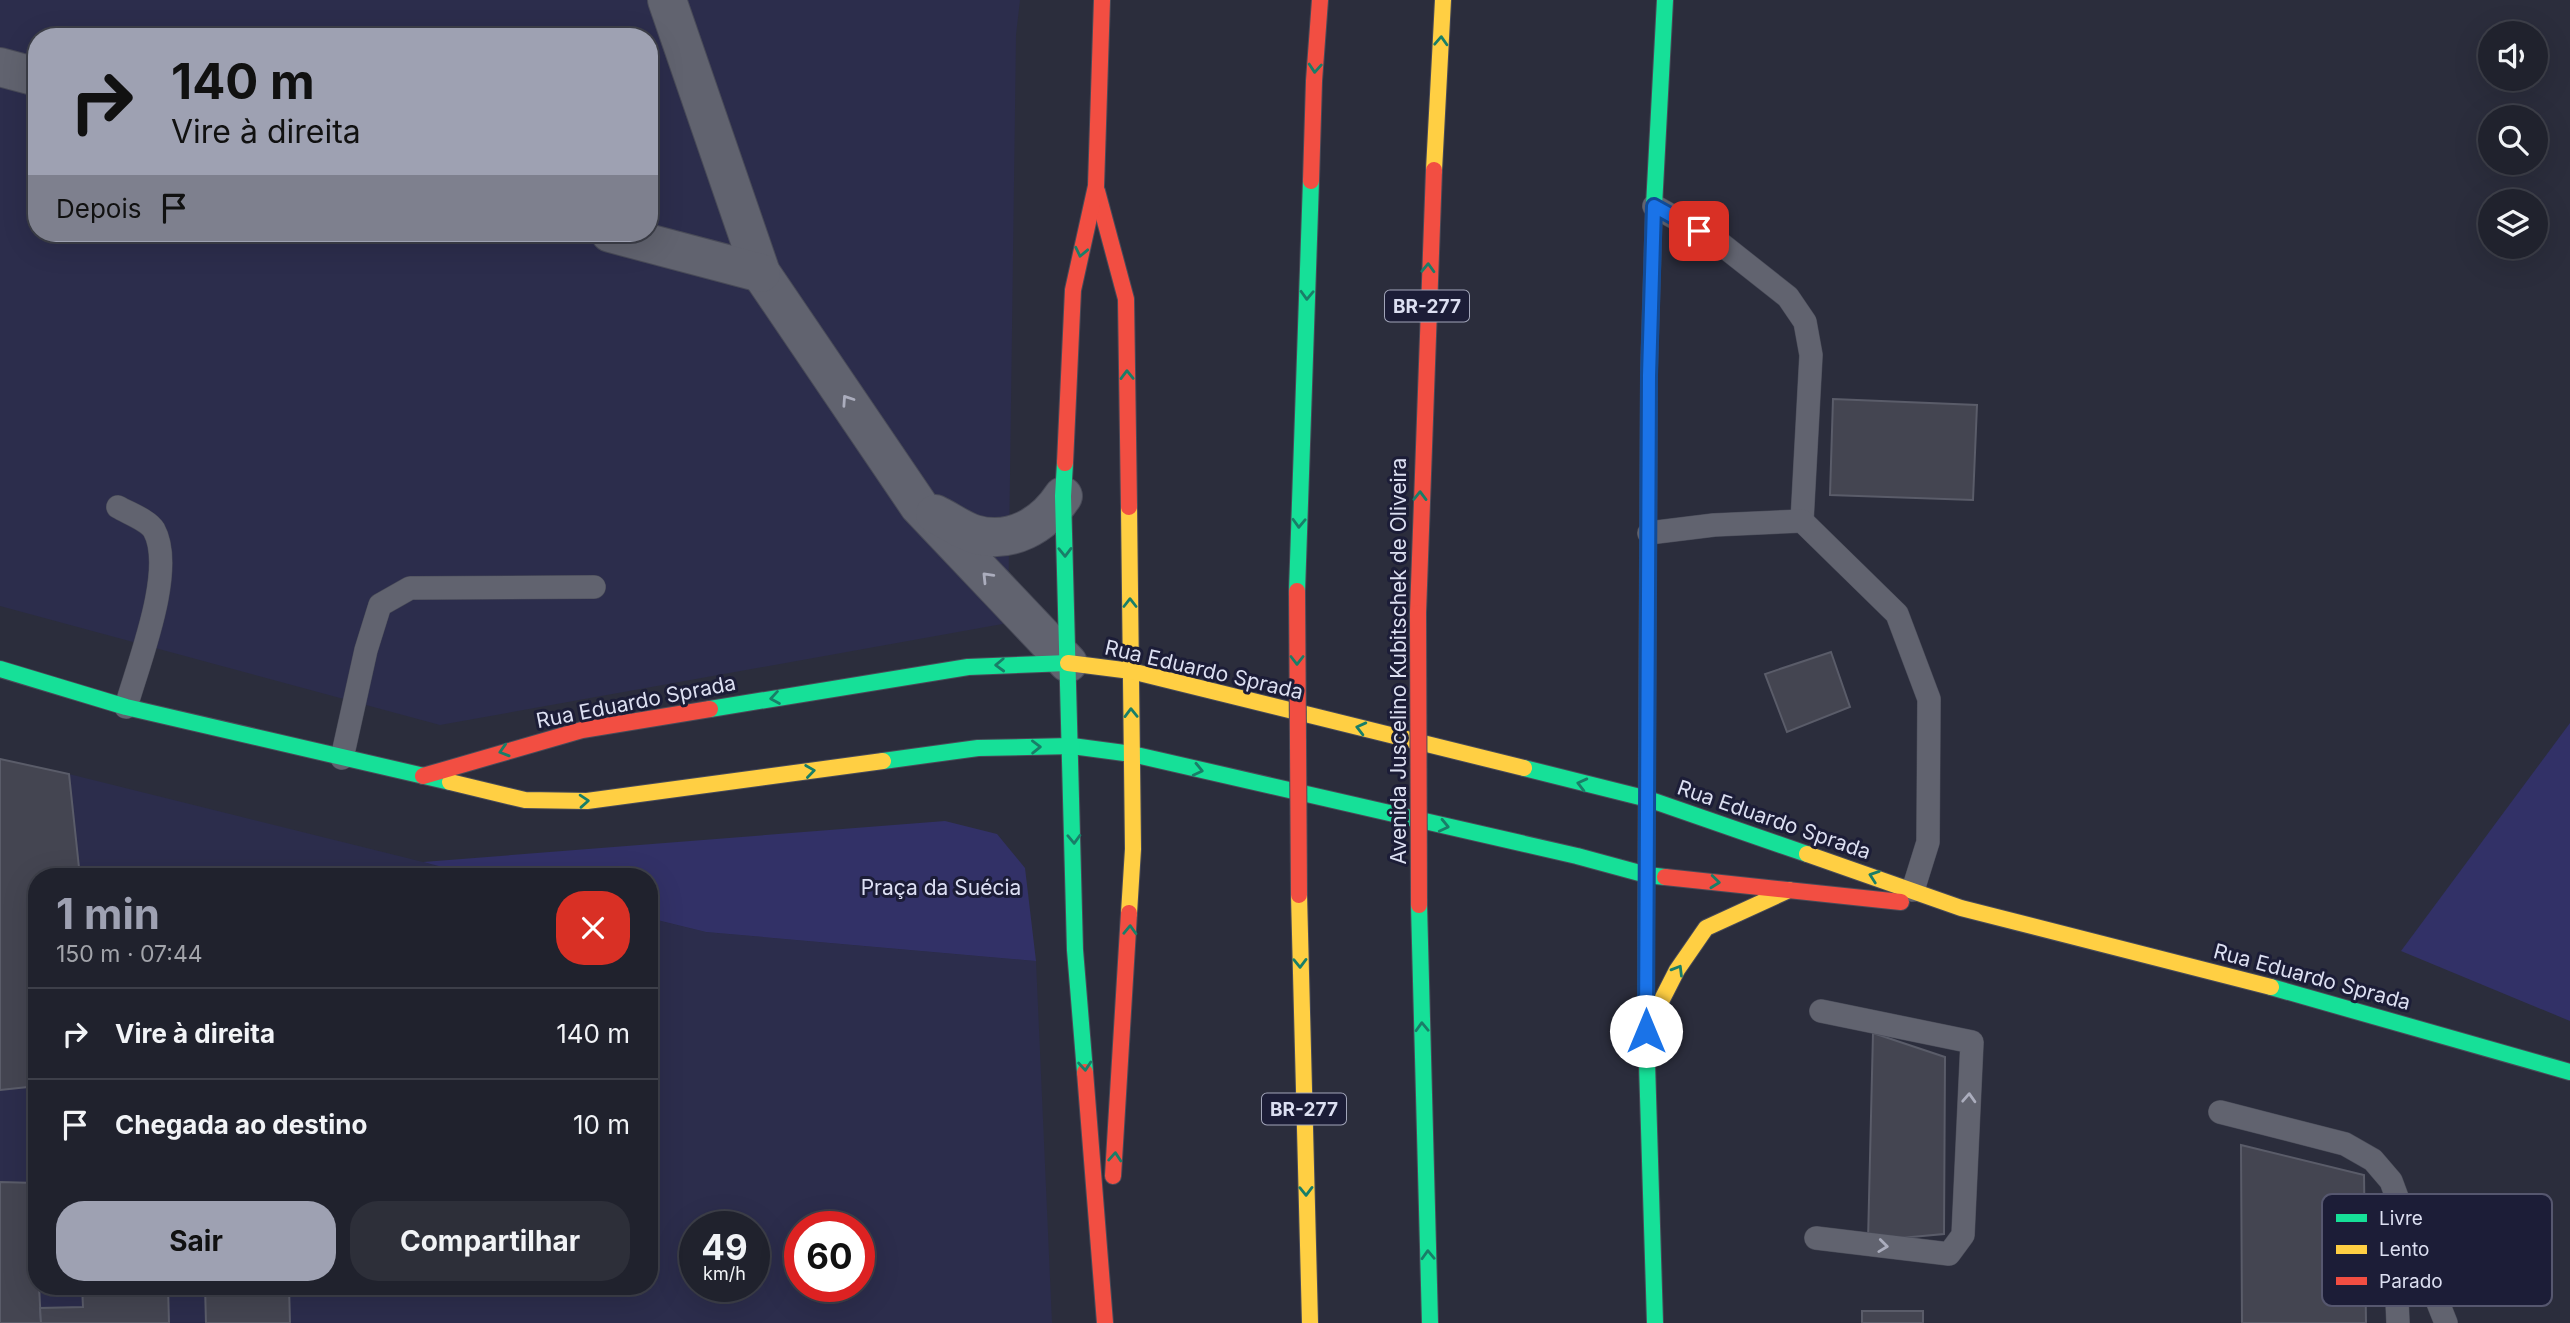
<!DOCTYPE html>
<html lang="pt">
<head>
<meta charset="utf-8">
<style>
	body { margin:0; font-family:Inter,sans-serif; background:#2d2f39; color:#f1f3f6; height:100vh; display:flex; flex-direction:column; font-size:26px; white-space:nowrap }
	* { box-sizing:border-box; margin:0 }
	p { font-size:23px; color:#a2a4aa }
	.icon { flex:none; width:38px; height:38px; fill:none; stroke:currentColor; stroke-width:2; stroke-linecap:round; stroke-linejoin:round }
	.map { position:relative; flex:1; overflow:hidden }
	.details { position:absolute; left:28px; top:868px; width:630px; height:427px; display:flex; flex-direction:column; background:#20222d; border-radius:28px; box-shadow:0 7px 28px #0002,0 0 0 2px #3d3f49 }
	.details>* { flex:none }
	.banner { position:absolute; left:28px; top:28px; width:630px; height:214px; border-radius:28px; box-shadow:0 7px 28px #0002,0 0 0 2px #3d3f49; background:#9ea1b2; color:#111; overflow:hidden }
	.tools { position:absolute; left:2478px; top:21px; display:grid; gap:14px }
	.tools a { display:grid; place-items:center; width:70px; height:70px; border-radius:50%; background:#20222d; box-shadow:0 7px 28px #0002,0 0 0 2px #3d3f49; font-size:35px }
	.speed { position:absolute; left:679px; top:1211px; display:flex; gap:14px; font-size:35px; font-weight:700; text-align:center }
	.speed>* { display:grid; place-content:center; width:91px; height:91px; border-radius:50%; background:#20222d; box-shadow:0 7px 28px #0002,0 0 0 2px #3d3f49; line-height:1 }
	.speed small { font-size:18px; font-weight:400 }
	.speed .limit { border:10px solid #d22; background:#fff; color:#111 }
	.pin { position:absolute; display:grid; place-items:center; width:60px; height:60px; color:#fff; margin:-30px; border-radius:14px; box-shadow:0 4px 10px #0006 }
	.me { position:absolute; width:77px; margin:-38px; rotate:0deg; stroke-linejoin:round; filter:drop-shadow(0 0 5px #0008) }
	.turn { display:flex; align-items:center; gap:24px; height:147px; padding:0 28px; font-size:32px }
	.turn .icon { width:91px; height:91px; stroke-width:2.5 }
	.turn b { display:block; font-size:49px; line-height:60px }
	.then { display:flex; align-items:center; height:66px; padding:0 28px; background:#0003; gap:14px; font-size:26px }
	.round { display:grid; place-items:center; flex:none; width:74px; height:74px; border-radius:28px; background:#2d2f39 }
	.head { display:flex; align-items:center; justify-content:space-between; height:119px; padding:0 28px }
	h1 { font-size:42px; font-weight:700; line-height:52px; color:#9ea1b2 }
	.primary-button { display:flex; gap:14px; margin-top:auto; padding:14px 28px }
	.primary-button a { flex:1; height:80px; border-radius:28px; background:#9ea1b2; color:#111; font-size:28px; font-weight:700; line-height:80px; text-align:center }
	.primary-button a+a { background:#2d2f39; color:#f1f3f6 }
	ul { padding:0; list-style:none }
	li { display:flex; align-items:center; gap:21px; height:91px; padding:0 28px; border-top:2px solid #3d3f49 }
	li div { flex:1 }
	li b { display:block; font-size:26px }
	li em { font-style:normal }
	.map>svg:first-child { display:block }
	.built { fill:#2c2d4c; fill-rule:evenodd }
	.green { fill:#323167 }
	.building { fill:#444551; stroke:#5a5c69; stroke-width:2 }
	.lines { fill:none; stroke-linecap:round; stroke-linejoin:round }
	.lane-casing { stroke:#494b58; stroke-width:24 }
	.street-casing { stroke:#494b58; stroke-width:40 }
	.fast-casing { stroke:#494b58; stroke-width:18 }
	.slow-casing { stroke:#494b58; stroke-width:18 }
	.jam-casing { stroke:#494b58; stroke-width:18 }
	.lane { stroke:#61636f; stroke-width:23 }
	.street { stroke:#61636f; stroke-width:38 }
	.fast { stroke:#16e098; stroke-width:16 }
	.slow { stroke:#ffcf43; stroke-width:16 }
	.jam { stroke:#f24e42; stroke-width:16 }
	.jam-bridge-casing { stroke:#494b58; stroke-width:18; stroke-linecap:butt }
	.jam-bridge { stroke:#f24e42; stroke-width:16 }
	.oneway { stroke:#197e68 }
	.oneway2 { stroke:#abadbd }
	.route-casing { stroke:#114b97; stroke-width:18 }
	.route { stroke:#1a73e8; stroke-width:12 }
	.labels { text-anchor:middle; stroke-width:6; stroke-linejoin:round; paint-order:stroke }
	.shield { fill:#1c1d37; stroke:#a2a5b9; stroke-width:2 }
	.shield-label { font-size:19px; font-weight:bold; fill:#dcdff1 }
	.street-label { font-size:21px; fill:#dcdff1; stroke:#1c1d37 }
	.park-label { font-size:21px; fill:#dcdff3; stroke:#1c1d37 }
	.key { fill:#1c1d37; stroke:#56576f; stroke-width:2 }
	.key-label { font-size:19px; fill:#dcdff1 }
</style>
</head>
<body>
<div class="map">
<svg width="2570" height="1323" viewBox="0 0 2570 1323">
	<rect width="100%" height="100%" fill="#2b2d3c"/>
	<!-- built -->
	<g class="built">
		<path d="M0 0H1020L1016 35 1008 623 440 725 0 606ZM37 37H649V233H37Z"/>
		<polygon points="69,774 423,862 481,877 80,877"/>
		<path d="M649 918 706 932 1036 961 1052 1323H0V1090L37 1086V1286H649ZM695 1227H754V1286H695ZM800 1227H859V1286H800Z"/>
	</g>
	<!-- green -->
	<g class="green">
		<polygon points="2570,723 2570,1021 2401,951"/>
		<polygon points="945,821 997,834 1025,868 1036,961 706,932 649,918 649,877 481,877 423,862"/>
	</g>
	<!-- building -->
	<g class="building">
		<polygon points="1833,399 1977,405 1973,500 1830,495"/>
		<polygon points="1831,652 1850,707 1787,732 1765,674"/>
		<polygon points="0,759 69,774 80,877 37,877 37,1086 0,1090"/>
		<polygon points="1873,1033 1945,1057 1944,1234 1868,1241"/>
		<polygon points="2241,1145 2364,1175 2366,1323 2242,1323"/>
		<polygon points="0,1182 36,1183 37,1286 39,1286 41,1323 0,1323"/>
		<polygon points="82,1286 168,1286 169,1323 41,1323 40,1308 83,1307"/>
		<polygon points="205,1286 289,1286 290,1323 206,1323"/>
		<rect x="1862" y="1311" width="61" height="12"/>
	</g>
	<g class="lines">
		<defs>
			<g id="lane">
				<polyline points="1654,206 1721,244 1788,297 1805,322 1811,355 1802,521"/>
				<path d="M118 507C128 513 148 520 154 530 176 570 138 664 126 707"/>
				<polyline points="1649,533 1714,525 1802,521 1897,614 1929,699 1928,842 1913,890"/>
				<polyline points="342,758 366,650 380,605 410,588 594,587"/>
				<polyline points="2220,1112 2345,1144 2373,1160 2391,1181 2408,1227"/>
				<polyline points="1816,1238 1949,1254 1963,1235 1972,1042 1821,1011"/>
				<polyline points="2398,1323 2397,1301 2408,1227 2446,1323"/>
			</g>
			<g id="street">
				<polyline points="667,0 761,273 919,506 1068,663"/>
				<polyline points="0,67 37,77"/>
				<polyline points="610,233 761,273"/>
				<path d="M935 514C948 520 961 530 974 534 1011 545 1044 525 1063 496"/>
			</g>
			<g id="fast">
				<polyline points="1649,370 1654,206 1665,0"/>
				<polyline points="1065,463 1063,496 1075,950 1085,1072"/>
				<polyline points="1297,591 1311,181"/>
				<polyline points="0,669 126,707 450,782"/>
				<polyline points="710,709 968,667 1068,663"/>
				<polyline points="1072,746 1132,754 1577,856 1647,875 1665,877"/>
				<polyline points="883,761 978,748 1072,746"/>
				<polyline points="1524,768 1648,799 1807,854"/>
				<polyline points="1419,905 1430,1323"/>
				<polyline points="1646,931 1646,1031 1655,1323"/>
				<polyline points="2271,987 2570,1072"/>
			</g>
			<g id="slow">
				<polyline points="1434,170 1443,0"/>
				<polyline points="1129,507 1133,849 1129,913"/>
				<polyline points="1068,663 1131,671 1524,768"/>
				<polyline points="450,782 525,800 587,801 883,761"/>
				<polyline points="1807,854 1961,908 2271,987"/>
				<polyline points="1299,895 1310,1323"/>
				<polyline points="1646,931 1649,370"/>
				<polyline points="1650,1023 1677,970 1706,928 1789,890"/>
			</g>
			<g id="jam">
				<polyline points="1311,181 1314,81 1320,0"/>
				<polyline points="1097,191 1126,299 1129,507"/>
				<polyline points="1065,463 1073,290 1096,186 1102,0"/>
				<polyline points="1418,613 1434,170"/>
				<polyline points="423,776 582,730 710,709"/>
				<polyline points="1665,877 1901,902"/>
				<polyline points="1085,1072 1105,1323"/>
				<polyline points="1113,1176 1129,913"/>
			</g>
		</defs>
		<!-- lane casing -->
		<use href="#lane" class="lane-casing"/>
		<!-- street casing -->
		<use href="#street" class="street-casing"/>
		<!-- fast casing -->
		<use href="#fast" class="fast-casing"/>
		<!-- slow casing -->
		<use href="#slow" class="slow-casing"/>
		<!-- jam casing -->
		<use href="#jam" class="jam-casing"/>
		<!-- lane -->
		<use href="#lane" class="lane"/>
		<!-- street -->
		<use href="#street" class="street"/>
		<!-- fast -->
		<use href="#fast" class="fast"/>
		<!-- slow -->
		<use href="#slow" class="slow"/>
		<!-- jam -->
		<use href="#jam" class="jam"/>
		<defs>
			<g id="jam-bridge">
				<polyline points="1297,591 1299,895"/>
				<polyline points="1418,613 1419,905"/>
			</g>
		</defs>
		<!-- jam-bridge casing -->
		<use href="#jam-bridge" class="jam-bridge-casing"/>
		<!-- jam-bridge -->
		<use href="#jam-bridge" class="jam-bridge"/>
	</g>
	<!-- one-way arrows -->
	<defs><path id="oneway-chevron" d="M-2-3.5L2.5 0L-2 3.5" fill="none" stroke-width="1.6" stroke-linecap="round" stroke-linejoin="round" transform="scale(1.75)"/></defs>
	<g class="oneway">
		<use href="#oneway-chevron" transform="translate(1441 41) rotate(-87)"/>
		<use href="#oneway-chevron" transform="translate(1315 68) rotate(94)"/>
		<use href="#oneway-chevron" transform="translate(1081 252) rotate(102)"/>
		<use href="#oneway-chevron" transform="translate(1428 268) rotate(-88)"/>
		<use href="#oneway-chevron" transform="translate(1307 295) rotate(92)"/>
		<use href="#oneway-chevron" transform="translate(1127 375) rotate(-91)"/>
		<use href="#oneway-chevron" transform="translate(1420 496) rotate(-89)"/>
		<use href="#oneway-chevron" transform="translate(1299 523) rotate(92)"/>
		<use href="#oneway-chevron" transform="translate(1065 552) rotate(89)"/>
		<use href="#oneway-chevron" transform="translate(1130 603) rotate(-90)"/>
		<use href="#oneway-chevron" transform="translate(1297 660) rotate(90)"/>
		<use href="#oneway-chevron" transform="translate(1000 665) rotate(178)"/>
		<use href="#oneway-chevron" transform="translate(775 698) rotate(171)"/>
		<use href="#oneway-chevron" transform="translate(1131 713) rotate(-91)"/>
		<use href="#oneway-chevron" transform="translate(1361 728) rotate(-166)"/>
		<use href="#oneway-chevron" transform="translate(1036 747) rotate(-1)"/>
		<use href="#oneway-chevron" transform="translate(504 751) rotate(163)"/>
		<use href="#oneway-chevron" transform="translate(1198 770) rotate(13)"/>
		<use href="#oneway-chevron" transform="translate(810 771) rotate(-8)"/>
		<use href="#oneway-chevron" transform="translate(1582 784) rotate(-166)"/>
		<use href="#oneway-chevron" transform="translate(584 801) rotate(-4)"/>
		<use href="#oneway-chevron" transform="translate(1444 826) rotate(13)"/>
		<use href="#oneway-chevron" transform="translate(1074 839) rotate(88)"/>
		<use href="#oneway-chevron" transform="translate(1874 876) rotate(-161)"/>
		<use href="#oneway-chevron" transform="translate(1715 882) rotate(6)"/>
		<use href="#oneway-chevron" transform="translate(1130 930) rotate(-88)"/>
		<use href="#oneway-chevron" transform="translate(1300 963) rotate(89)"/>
		<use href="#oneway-chevron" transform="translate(1678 970) rotate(-59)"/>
		<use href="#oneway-chevron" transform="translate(1422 1027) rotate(-92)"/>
		<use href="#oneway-chevron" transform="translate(1085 1066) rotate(85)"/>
		<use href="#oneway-chevron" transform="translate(1115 1157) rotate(-86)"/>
		<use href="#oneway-chevron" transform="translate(1306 1191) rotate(89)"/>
		<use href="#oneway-chevron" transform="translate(1428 1255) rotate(-92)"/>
	</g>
	<g class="oneway2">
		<use href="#oneway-chevron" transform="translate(847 400) rotate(-124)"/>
		<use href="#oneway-chevron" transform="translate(987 577) rotate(-134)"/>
		<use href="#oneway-chevron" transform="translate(1969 1098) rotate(-87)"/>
		<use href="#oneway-chevron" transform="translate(1883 1246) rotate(7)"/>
	</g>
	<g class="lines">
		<defs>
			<polyline id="route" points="1646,1031 1649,376 1654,206 1699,231"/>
		</defs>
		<!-- route casing -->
		<use href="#route" class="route-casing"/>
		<!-- route -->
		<use href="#route" class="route"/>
	</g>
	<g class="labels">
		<!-- shield labels -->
		<g class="shield">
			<rect x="1385" y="290.5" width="84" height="31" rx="5"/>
			<rect x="1262" y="1093.5" width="84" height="31" rx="5"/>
		</g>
		<g class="shield-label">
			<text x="1427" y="313">BR-277</text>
			<text x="1304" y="1116">BR-277</text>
		</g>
		<!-- street labels -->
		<g class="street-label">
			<text transform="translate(1399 661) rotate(-90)" y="7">Avenida Juscelino Kubitschek de Oliveira</text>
			<text transform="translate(1204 670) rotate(13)" y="7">Rua Eduardo Sprada</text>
			<text transform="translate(636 702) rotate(-11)" y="7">Rua Eduardo Sprada</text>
			<text transform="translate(1774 820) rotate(19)" y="7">Rua Eduardo Sprada</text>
			<text transform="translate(2312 977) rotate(15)" y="7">Rua Eduardo Sprada</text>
		</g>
		<!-- park labels -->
		<g class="park-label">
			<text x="941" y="895">Praça da Suécia</text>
		</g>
	</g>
	<!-- legend -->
	<rect x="2322" y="1194" width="230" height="112" rx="10" class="key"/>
	<rect x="2336" y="1214" width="31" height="8" fill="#16e098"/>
	<rect x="2336" y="1245" width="31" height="9" fill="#ffcf43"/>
	<rect x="2336" y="1277" width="31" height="8" fill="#f24e42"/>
	<g class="key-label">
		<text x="2379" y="1225">Livre</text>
		<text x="2379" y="1256">Lento</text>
		<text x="2379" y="1288">Parado</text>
	</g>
</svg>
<div class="tools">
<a><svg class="icon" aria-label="sound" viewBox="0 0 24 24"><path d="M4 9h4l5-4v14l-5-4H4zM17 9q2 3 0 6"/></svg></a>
<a><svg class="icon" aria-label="search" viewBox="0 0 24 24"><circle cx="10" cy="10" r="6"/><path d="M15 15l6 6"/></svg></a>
<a><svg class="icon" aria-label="layers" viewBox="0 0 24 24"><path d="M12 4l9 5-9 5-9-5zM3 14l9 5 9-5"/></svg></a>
</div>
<div class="speed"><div>49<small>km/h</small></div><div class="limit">60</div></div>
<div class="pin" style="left:1699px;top:231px;background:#d93025"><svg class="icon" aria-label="arrive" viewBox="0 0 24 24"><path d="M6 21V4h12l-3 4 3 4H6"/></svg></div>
<svg class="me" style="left:1646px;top:1031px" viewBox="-20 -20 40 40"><circle r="19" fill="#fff"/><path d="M0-13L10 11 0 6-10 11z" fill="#1a73e8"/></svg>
<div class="banner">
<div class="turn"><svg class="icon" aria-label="right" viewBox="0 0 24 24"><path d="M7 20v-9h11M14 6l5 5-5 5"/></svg><div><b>140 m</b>Vire à direita</div></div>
<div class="then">Depois<svg class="icon" aria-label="arrive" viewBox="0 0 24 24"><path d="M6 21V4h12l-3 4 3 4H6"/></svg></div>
</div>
<section class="details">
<div class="head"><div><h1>1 min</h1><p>150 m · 07:44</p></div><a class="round" style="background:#d93025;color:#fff"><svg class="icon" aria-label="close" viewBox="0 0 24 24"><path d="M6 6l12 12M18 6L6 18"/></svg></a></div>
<ul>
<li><svg class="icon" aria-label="right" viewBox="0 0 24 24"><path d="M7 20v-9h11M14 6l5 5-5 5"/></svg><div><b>Vire à direita</b></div><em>140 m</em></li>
<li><svg class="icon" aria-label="arrive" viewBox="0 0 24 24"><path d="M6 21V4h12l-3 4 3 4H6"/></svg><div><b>Chegada ao destino</b></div><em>10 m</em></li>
</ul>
<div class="primary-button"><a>Sair</a><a>Compartilhar</a></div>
</section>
</div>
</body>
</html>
